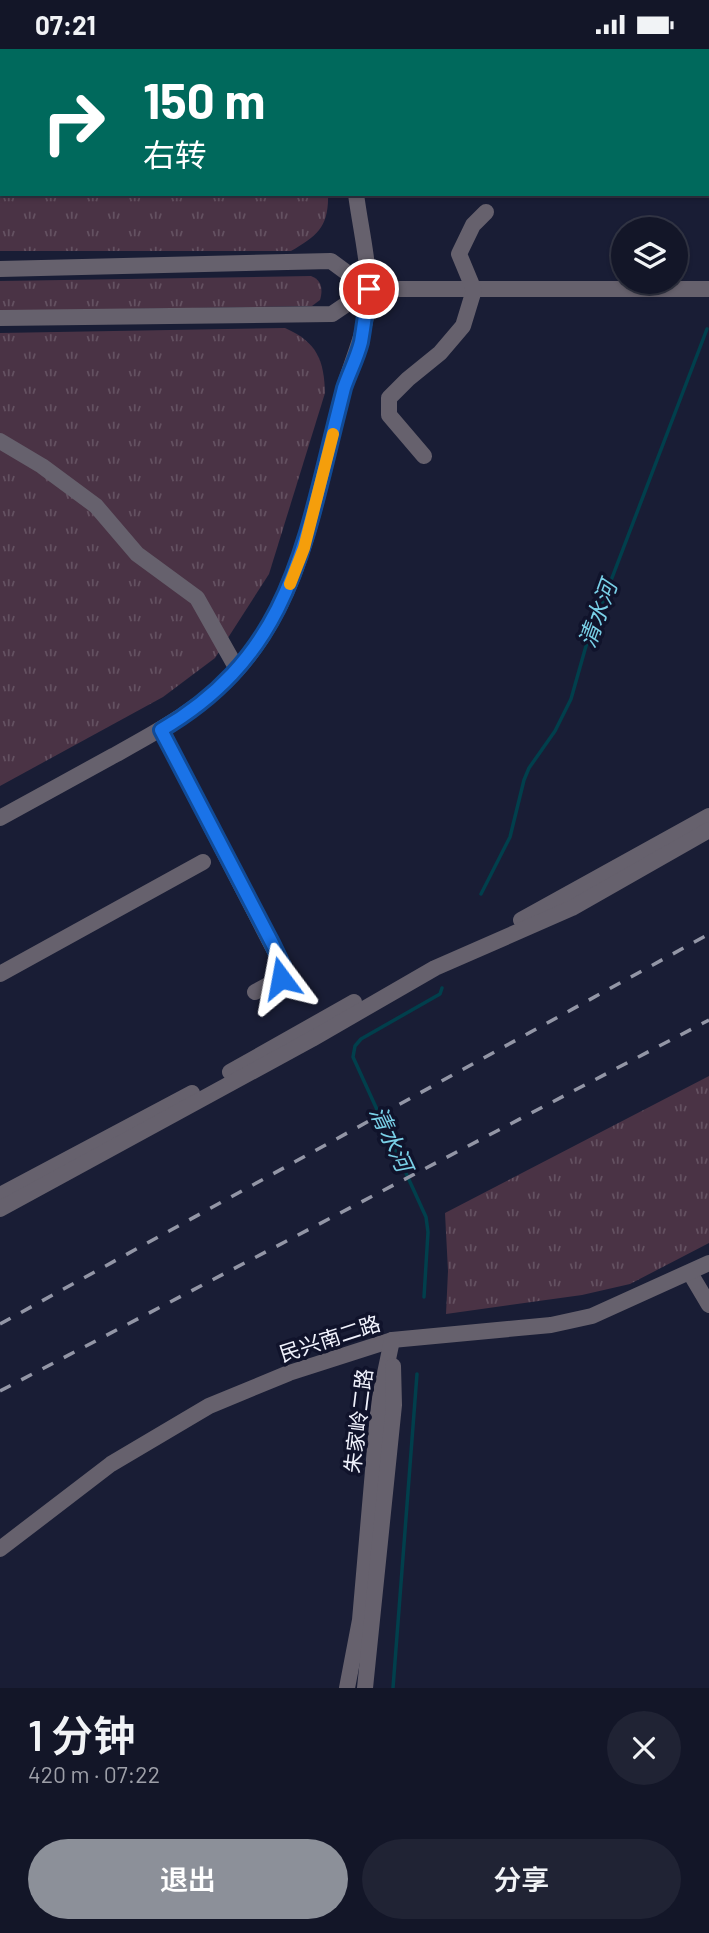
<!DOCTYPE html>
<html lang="zh">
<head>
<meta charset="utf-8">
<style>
	body { margin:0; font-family:Barlow,"Noto Sans SC",sans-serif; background:#202334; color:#f1f3f6; height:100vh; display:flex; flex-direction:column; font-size:26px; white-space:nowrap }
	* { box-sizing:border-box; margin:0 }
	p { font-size:23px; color:#9d9fa8 }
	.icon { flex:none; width:38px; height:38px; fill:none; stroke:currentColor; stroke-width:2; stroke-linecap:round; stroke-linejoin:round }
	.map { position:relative; height:1639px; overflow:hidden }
	.side { display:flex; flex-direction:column; background:#131628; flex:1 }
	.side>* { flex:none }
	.hud { position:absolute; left:0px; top:0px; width:710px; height:147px; box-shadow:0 2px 5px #0004,0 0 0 2px #323545; background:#00695c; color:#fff; overflow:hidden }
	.tools { position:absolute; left:611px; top:168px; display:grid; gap:14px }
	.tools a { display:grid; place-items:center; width:77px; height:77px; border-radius:50%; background:#131628; box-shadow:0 2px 5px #0004,0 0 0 2px #323545; font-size:35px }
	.pin { position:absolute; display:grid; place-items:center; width:60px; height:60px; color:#fff; margin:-30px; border:4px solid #fff; border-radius:50%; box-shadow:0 2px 7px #0007 }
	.me { position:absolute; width:77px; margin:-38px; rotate:347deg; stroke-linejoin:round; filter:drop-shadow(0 0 5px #0008) }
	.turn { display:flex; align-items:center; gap:24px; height:147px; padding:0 28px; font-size:32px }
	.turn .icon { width:91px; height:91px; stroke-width:2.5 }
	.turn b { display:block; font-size:49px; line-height:60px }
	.round { display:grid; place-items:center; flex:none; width:74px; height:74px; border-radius:37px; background:#202334 }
	.overview { display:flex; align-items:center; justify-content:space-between; height:119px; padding:0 28px }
	h1 { font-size:42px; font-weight:600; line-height:52px }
	.action { display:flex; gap:14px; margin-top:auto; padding:14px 28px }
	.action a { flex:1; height:80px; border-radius:42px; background:#8c9099; color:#fff; font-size:28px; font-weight:600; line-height:80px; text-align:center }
	.action a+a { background:#202334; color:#f1f3f6 }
	.status { display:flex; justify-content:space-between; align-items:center; height:49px; padding:0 35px; background:#131628; direction:ltr }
	.status svg { height:19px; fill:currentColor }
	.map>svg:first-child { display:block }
	.grass { fill:url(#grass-tufts) }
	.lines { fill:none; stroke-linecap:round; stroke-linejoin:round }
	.stream { stroke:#013f4c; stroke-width:3.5 }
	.minor { stroke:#66616d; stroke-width:16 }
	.rail { stroke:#9396a6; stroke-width:3.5; stroke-dasharray:12 12; stroke-linecap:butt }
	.route-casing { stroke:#114b97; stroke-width:18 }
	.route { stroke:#1a73e8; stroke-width:12 }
	.slow { stroke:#f59e0b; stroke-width:12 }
	.labels { text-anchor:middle; stroke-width:7; stroke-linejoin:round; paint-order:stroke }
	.street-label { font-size:21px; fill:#f0f2fc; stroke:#10132b }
	.water-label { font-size:23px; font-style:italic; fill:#79d0e7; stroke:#10132b }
</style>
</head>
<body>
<div class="status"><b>07:21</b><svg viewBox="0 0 49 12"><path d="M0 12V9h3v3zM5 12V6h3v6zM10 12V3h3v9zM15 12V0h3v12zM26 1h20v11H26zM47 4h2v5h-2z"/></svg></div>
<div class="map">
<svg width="709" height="1639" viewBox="0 0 709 1639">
	<defs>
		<pattern id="grass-tufts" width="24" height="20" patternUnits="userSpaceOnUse" patternTransform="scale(1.75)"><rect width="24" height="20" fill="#4a3345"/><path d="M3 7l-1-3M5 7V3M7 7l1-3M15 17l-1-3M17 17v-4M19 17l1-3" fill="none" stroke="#645161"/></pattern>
	</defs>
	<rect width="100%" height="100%" fill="#191d35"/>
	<!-- grass -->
	<g class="grass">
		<path d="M0 0H289L290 2H2V145H328C329 178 317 187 291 202H0Z"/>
		<path d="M311 227C322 231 323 241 320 251L312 257 0 262V232Z"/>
		<path d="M285 279C317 293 324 311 325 344L269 525 215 609 163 648 0 737V284Z"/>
		<polygon points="709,1027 709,1194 630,1235 582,1246 446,1265 448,1222 445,1164"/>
	</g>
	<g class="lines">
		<!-- stream -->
		<g class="stream">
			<polyline points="481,845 510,788 524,731 529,719 555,682 571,650 586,597 707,280"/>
			<polyline points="424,1248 428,1183 426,1168 353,1008 355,997 361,990 440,945 442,939"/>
			<polyline points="393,1639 417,1325"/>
		</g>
		<!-- minor -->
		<g class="minor">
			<polyline points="317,0 317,2"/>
			<polyline points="427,0 428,2"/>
			<polyline points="582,0 582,2"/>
			<polyline points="521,2 521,0"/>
			<polyline points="706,2 707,0"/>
			<polyline points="0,220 331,212 369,240"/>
			<polyline points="0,269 332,265 369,240 709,240"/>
			<polyline points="0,392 42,417 96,457 137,505 197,549 237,620"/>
			<polyline points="424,407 389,366 389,349 408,330 440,304 463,277 474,241 459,205 473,176 486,163"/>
			<polyline points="161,681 284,920 281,929 255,943"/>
			<path d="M0 769C37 749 74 728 111 708 156 683 202 659 237 621 306 544 317 438 343 342 353 308 369 276 369 240 368 209 360 176 356 145"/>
			<polyline points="521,871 709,767"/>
			<polyline points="0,925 203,813"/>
			<polyline points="230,1023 354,953"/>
			<polyline points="0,1146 192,1044"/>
			<polyline points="0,1160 312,990 435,919 572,859 709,781"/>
			<polyline points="690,1224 709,1256"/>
			<polyline points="0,1500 111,1415 209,1357 289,1324 392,1291 551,1276 592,1267 709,1214"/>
			<polyline points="347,1639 360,1571 379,1353 392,1291"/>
			<polyline points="365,1639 394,1356 393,1317"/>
		</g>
		<!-- rail -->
		<g class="rail">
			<polyline points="0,1275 709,885"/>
			<polyline points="0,1342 709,971"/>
		</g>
	</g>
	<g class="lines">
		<defs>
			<path id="route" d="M281 929 284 919 272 894 161 681C286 608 303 504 335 375 338 363 341 351 344 339 349 324 357 309 361 293 364 276 366 258 369 240"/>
		</defs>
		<!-- route casing -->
		<use href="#route" class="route-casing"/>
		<!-- route -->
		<use href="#route" class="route"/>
		<!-- slow -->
		<polyline class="slow" points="290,535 304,499 333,385"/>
	</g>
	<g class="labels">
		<!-- street labels -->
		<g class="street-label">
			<text transform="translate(330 1290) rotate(-18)" y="7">民兴南二路</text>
			<text transform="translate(359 1372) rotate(-83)" y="7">朱家岭二路</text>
		</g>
		<!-- water labels -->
		<g class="water-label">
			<text transform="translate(598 565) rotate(-70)" y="8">清水河</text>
			<text transform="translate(391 1090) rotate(65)" y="8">清水河</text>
		</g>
	</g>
</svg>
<div class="tools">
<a><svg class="icon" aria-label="layers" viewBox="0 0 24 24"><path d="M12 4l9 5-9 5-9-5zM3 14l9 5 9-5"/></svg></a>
</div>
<div class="pin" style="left:369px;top:240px;background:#d93025"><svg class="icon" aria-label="arrive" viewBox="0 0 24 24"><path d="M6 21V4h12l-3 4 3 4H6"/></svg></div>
<svg class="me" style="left:281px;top:929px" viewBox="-20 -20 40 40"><path d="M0-17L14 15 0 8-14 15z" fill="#1a73e8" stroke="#fff" stroke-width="4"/></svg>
<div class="hud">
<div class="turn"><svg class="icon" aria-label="right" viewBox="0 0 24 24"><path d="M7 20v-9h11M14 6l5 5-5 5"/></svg><div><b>150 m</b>右转</div></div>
</div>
</div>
<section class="side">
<div class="overview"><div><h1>1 分钟</h1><p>420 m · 07:22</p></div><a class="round"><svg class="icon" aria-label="close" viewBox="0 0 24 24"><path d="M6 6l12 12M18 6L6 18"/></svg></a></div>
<div class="action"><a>退出</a><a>分享</a></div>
</section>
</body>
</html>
